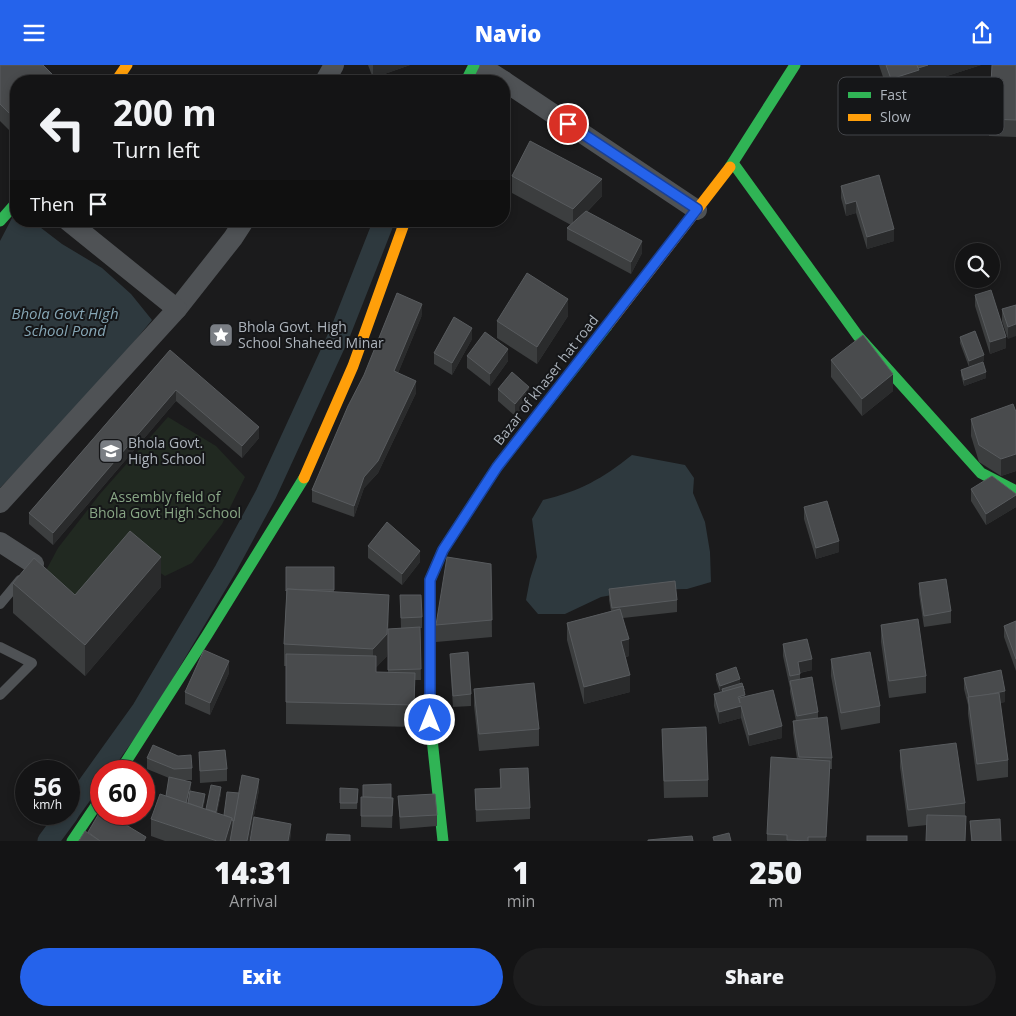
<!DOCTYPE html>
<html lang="en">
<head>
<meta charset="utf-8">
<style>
	body { margin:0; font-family:"Open Sans",sans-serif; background:#1d1d1e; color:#f1f3f6; height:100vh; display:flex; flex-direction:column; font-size:19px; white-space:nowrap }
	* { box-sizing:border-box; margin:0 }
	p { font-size:16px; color:#9d9ea0 }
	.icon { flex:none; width:28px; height:28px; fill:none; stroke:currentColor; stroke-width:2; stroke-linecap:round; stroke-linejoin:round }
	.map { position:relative; height:776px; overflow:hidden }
	.side { display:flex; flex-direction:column; background:#141415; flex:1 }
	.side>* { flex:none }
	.top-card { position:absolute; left:10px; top:10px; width:500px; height:152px; border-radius:20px; box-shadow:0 2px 8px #0003,0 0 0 1px #333334; background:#141415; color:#f1f3f6; overflow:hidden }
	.buttons { position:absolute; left:955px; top:178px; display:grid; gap:10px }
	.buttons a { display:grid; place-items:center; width:45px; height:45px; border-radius:50%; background:#141415; box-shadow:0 2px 8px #0003,0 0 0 1px #333334; font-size:25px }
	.speed { position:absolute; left:15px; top:695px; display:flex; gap:10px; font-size:25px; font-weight:700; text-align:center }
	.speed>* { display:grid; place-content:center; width:65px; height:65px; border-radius:50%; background:#141415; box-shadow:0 2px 8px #0003,0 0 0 1px #333334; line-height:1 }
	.speed small { font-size:12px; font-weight:400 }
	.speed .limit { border:8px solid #d22; background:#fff; color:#111 }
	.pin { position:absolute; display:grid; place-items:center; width:42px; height:42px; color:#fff; margin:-21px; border:2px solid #fff; border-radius:50%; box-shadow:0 1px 5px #0007 }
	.me { position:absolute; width:55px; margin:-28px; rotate:0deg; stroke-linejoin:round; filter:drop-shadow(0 0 4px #0008) }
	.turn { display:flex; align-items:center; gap:18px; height:105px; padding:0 20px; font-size:22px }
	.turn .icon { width:65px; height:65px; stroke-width:2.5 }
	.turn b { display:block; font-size:35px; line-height:42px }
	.then { display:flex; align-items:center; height:48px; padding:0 20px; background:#0003; gap:10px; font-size:19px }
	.eta { display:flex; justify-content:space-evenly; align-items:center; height:85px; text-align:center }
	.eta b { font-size:30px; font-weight:800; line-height:35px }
	.primary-button { display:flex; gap:10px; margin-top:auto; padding:10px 20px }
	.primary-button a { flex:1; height:58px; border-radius:30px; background:#2563eb; color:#fff; font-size:20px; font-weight:800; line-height:58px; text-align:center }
	.primary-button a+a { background:#1d1d1e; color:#f1f3f6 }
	header { display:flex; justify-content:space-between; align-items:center; height:65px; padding:0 20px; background:#2563eb; color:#fff; font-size:22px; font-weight:800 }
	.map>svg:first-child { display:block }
	.green { fill:#212921 }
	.water { fill:#2e393e }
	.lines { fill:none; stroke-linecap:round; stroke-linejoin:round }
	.canal { stroke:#2e393e; stroke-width:21 }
	.lane { stroke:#4f5255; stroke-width:10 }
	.street { stroke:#4f5255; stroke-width:20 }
	.fast { stroke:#30b455; stroke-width:11 }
	.slow { stroke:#ff9f0a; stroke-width:11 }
	.wall { fill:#3c3e3f; fill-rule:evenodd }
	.shaded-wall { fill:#2a2b2c }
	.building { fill:#494b4d; stroke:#585b5e }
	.route-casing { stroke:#184099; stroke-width:12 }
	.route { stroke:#2563eb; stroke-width:9 }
	.labels { text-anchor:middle; stroke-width:4; stroke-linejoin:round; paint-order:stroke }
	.poi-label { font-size:14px; fill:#adb4bc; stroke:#151618; text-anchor:start }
	.street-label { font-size:14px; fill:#adb4bc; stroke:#151618 }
	.park-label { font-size:14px; fill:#88a685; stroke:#151618 }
	.water-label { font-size:15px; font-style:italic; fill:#86a6b5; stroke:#151618 }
	.key { fill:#151618; stroke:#434549; stroke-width:1 }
	.key-label { font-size:14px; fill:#adb4bc }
</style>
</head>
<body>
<header><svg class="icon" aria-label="menu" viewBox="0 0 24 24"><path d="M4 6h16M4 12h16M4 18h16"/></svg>Navio<svg class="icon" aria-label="share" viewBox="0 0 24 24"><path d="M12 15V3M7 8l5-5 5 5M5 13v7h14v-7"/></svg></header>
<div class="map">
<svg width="1016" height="776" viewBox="0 0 1016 776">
	<rect width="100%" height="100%" fill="#1b1b1c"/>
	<!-- green -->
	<polygon class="green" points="168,352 216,381 245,412 222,459 192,498 165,511 123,483 74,542 42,513 58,483 100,429"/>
	<!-- water -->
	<g class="water">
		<polygon points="12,153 16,156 32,156 62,179 102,203 131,229 152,255 96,323 0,423 0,176"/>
		<path d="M632 390 685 400 694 413 693 428 705 457 710 487 711 517 687 524 640 525 601 532 565 549H538L526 535 530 514 537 492 532 454 543 435C580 426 602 414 632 390Z"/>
	</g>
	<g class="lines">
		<!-- canal -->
		<g class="canal">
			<polyline points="69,747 142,645 225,505 266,429 340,268 384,156"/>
			<polyline points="48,776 68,749"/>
		</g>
		<!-- lane -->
		<g class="lane">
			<polyline points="0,539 20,515"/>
			<polyline points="0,582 32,598 0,630"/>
		</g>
		<!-- street -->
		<g class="street">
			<polyline points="479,0 504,16"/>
			<polyline points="325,16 334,0"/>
			<polyline points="504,16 697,145"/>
			<polyline points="177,244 233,173 244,156"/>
			<polyline points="0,438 177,244 68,156"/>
			<polyline points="0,477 34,499"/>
		</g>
		<!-- fast -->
		<g class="fast">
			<polyline points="466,16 474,0"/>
			<polyline points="733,98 858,271 981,408 1016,426"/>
			<polyline points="730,102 795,0"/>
			<polyline points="0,156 16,138"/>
			<polyline points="120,706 207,570 304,413"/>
			<polyline points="72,776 101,733"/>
			<polyline points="443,776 430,655 430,515 443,485 497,402 607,261"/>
		</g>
		<!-- slow -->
		<g class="slow">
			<polyline points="116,16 127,0"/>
			<polyline points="607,261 730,102"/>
			<polyline points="304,413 353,301 405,156"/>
		</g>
	</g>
	<!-- wall -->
	<g class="wall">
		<polygon points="0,0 16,16 16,72 0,56"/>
		<polygon points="368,0 410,0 373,13"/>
		<polygon points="879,0 981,0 919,20 919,27 891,36"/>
		<polygon points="1016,0 1016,72 989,71 989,54"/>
		<polygon points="512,111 602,131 587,147 642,188 631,209 567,175 567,163 571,160 512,128"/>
		<polygon points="841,121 894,176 867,184 856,148 846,151 841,133"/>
		<polygon points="975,230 1006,283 990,289 975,241"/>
		<polygon points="1016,240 1008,274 1002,256 1002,244"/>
		<polygon points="422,250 398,308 416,328 378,408 364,423 354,452 312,437 312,425"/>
		<polygon points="568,251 537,299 497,273 497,256"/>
		<polygon points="960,272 984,296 969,302 960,278"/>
		<polygon points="472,274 452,310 434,299 434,288"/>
		<polygon points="170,285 259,373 242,393 176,336 53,480 29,459 29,448"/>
		<polygon points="467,291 508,296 490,321 467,303"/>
		<polygon points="831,295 893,326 862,351 831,312"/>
		<polygon points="961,305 986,313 964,321 961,310"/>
		<polygon points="498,324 529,334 515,351 498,336"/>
		<polygon points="1016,347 1016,406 1001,411 979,397 971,371 971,354"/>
		<polygon points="971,424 1016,429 1016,442 986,460 971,436"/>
		<polygon points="804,442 839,487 816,494 804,454"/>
		<polygon points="368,481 420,497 402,520 368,493"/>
		<polygon points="491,499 492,572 436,577 436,560"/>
		<path d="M286 502H334V527L389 551 388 564 401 563 400 530 422 552V563H420L421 615H415L414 662 286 659V601H284V579L286 537ZM388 575V607H376V602L387 591Z"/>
		<polygon points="13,518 75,530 161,522 85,611 13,548"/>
		<polygon points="919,518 951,546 951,558 924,562 919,529"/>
		<polygon points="609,524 677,535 677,547 623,553 629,591 626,592 630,627 584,639 567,575 567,558 611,546 609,535"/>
		<polygon points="1016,556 1016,606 1004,572 1004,561"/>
		<polygon points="881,560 926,611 926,628 889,633 881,577"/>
		<polygon points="783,579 812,605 800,608 800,614 818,647 818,653 832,693 832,704 830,704 826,776 767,776 767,769 797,694 793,668 793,656 796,656 790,627 790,623 783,591"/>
		<polygon points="450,589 471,629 471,641 453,642 450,600"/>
		<polygon points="831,594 880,641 880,658 841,665 831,611"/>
		<polygon points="229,608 210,650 185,639 185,627"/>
		<polygon points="716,609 740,619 745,632 782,673 749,681 741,653 719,659 714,641 714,629 722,627 722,626 720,627 716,615"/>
		<polygon points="964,613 1005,637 1000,638 1008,695 1008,712 977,716 968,649 968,640 964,624"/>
		<polygon points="474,624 539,664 539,681 479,686 474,641"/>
		<polygon points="662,664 708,715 708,732 664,733"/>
		<polygon points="900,685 965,738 965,751 927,760 908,762 900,702"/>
		<polygon points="199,687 227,704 227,716 200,718"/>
		<polygon points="147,693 192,703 192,715 183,715 191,726 205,734 203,743 206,744 221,728 217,748 224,750 239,729 259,725 249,776 165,776 151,771 151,754 166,731 169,713 147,704"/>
		<polygon points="500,704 530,743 530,754 476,757 475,724 500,723"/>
		<polygon points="340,723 358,724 357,744 340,744"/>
		<polygon points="398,731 437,750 437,761 400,764"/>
		<polygon points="363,732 393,733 392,763 361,762 361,751"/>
		<polygon points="970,756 1001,776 971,776"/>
	</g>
	<!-- shaded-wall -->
	<g class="shaded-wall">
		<polygon points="373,0 410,0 373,13"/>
		<polygon points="928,0 981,0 919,20 919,27 891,36 891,14"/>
		<polygon points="602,114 602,131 573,161 573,144"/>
		<polygon points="856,136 856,148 846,151 846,139"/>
		<polygon points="894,164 894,176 867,184 867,172"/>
		<polygon points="642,176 642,188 631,209 631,197"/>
		<polygon points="568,234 568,251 537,299 537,282"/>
		<polygon points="422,239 422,250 394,318 394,306"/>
		<polygon points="1016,259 1016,271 1008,274 1008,262"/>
		<polygon points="472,263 472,274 452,310 452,298"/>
		<polygon points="1006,272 1006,283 990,289 990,277"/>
		<polygon points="508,284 508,296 490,321 490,309"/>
		<polygon points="984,290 984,296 969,302 969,296"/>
		<polygon points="986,307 986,313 964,321 964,315"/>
		<polygon points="893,309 893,326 862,351 862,334"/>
		<polygon points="416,316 416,328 378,408 364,423 354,452 354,441 364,412"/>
		<polygon points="529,322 529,334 515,351 515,339"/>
		<polygon points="176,325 176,336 53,480 53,468"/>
		<polygon points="259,362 259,373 242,393 242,381"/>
		<polygon points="1016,389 1016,406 1001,411 1001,394"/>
		<polygon points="1016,430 1016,442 986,460 986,449"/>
		<polygon points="839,476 839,487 816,494 816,483"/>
		<polygon points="420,486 420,497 402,520 402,509"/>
		<polygon points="161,492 161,522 85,611 85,580"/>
		<polygon points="389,530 389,551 387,591 373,606 373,584"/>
		<polygon points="629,574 629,591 621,593 621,576"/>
		<polygon points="812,594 812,605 798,608 798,597"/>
		<polygon points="229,596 229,608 210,650 210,638"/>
		<polygon points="630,610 630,627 584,639 584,622"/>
		<polygon points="740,614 740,620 722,624 722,626 720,627 720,621"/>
		<polygon points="1005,626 1005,637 970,645 969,633"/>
		<polygon points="745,630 745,642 741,643 741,653 719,659 719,647 738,632"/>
		<polygon points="782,661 782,673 749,681 749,670"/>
		<polygon points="830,696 830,713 826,776"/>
		<polygon points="259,714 259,725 249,776 247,776"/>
		<polygon points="191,717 191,729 188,742 186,738"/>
		<polygon points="221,722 221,728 215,756 215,750"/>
		<polygon points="205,729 205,734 202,751 202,745"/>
		<polygon points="232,753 232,770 230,776 225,776"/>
		<polygon points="291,759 291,771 290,776 288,776"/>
	</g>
	<!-- building -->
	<g class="building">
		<polygon points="0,0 43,0 59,16 16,16 16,55 0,39"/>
		<polygon points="886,0 917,0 919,5 891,14"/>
		<polygon points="917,0 928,0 918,3"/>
		<polygon points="992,0 1016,0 1016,55 989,54"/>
		<polygon points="530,76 602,114 573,144 512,111"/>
		<polygon points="879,110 894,164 867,172 856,136 846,139 841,121"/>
		<polygon points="586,146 642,176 631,197 567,163"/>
		<polygon points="527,208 568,234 537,282 497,256"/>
		<polygon points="991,225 1006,272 990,277 975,230"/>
		<polygon points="397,228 422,239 394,306 416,316 378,396 364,412 354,441 312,425 348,341 364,310"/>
		<polygon points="1016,240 1016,259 1008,262 1002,244"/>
		<polygon points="454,252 472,263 452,298 434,288"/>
		<polygon points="975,266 984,290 969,296 960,272"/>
		<polygon points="485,267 508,284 490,309 467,291"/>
		<polygon points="863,270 893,309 862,334 831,295"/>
		<polygon points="170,285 259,362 242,381 176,325 53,468 29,448"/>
		<polygon points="983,297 986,307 964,315 961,305"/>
		<polygon points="512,307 529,322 515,339 498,324"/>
		<polygon points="1013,339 1016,347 1016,389 1001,394 979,380 971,354"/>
		<polygon points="992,411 1016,429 1016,430 986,449 971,424"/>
		<polygon points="827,436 839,476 816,483 804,442"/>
		<polygon points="387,457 420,486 402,509 368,481"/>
		<polygon points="130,466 161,492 85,580 13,518 34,493 75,530"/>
		<polygon points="447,492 491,499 492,555 436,560"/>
		<polygon points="286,502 334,502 334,525 314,525 287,524 286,526"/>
		<polygon points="946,514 951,546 924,551 919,518"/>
		<polygon points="675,516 677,535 612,543 609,524"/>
		<polygon points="287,524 389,530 387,569 373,584 284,579"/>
		<polygon points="400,530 421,530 422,552 401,553"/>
		<polygon points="620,544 629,574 621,576 630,610 584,622 567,558"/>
		<polygon points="918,554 926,611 889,616 881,560"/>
		<polygon points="1016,556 1016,594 1004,561"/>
		<polygon points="420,562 421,604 388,605 388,564"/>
		<polygon points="807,574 812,594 798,597 800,609 790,611 783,579"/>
		<polygon points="204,585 229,596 210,638 185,627"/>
		<polygon points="468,587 471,629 453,631 450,589"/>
		<polygon points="870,587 880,641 841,648 831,594"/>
		<polygon points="286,589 376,591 376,607 415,608 414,640 286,637"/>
		<polygon points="736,602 740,614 720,621 716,609"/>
		<polygon points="1001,605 1005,626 986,630 969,632 964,613"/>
		<polygon points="812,612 818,647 797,651 790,616"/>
		<polygon points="534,618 539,664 479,669 474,624"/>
		<polygon points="742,618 744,625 743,621 723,627 722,624"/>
		<polygon points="743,621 745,630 738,632 740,638 739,633 773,625 782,661 749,670 741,641 719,647 714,629"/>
		<polygon points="999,628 1008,695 977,699 968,632"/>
		<polygon points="827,652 832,693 799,692 793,656"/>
		<polygon points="706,662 708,715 664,716 662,664"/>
		<polygon points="956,678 965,738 908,745 900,685"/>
		<polygon points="153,680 178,691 191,690 192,703 174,704 147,693"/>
		<polygon points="225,685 227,704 200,706 199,687"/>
		<polygon points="771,692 830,696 826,772 808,772 808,776 787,775 787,770 767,769"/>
		<polygon points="528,703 530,743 476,745 475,724 501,723 500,704"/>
		<polygon points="242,710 259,714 247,776 230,776"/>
		<polygon points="169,712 191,717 186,738 166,731"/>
		<polygon points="391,719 391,733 363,732 363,720"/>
		<polygon points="211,720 221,722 216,747 206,744"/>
		<polygon points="340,723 358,724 357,738 340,738"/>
		<polygon points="190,726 205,729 202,743 188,738"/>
		<polygon points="227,727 239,728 234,756 232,755 232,753 224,750"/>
		<polygon points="160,729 232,753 225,776 217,776 151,754"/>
		<polygon points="435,729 437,750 400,752 398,731"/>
		<polygon points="361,732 393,733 392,751 361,751"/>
		<polygon points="101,745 101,749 108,749 146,772 144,776 100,776 88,767"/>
		<polygon points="927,750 966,751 965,776 926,776"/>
		<polygon points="254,752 291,759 288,776 250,776"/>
		<polygon points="1000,754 1001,776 972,776 970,756"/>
		<polygon points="85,766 100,776 79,776"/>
		<polygon points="729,768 731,776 714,776 713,772"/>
		<polygon points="327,769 350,770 350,776 326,776"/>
		<polygon points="692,771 693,776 648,776 648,775"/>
		<rect x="867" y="771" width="40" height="5"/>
	</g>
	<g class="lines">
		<defs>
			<polyline id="route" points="430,655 430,515 443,485 497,402 697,144 568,59"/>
		</defs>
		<!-- route casing -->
		<use href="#route" class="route-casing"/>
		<!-- route -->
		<use href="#route" class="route"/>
	</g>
	<!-- icons -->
	<defs>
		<symbol id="sight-square" viewBox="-11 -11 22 22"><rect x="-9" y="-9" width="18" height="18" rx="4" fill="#7a7e84" stroke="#151618"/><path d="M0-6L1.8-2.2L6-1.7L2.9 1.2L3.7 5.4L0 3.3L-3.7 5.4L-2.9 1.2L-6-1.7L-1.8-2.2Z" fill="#fff"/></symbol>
		<symbol id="school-square" viewBox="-11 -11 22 22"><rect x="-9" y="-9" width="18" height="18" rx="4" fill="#7a7e84" stroke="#151618"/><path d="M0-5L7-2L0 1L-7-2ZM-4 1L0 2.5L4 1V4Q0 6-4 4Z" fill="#fff"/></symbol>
	</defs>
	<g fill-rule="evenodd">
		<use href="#sight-square" x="207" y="256" width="28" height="28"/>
		<use href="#school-square" x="97" y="372" width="28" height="28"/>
	</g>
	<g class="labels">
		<!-- poi labels -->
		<g class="poi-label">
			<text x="238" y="267">Bhola Govt. High<tspan x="238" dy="16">School Shaheed Minar</tspan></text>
			<text x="128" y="383">Bhola Govt.<tspan x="128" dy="16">High School</tspan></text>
		</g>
		<!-- street labels -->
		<g class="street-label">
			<text transform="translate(546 315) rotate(-52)" y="5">Bazar of khaser hat road</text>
		</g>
		<!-- park labels -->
		<g class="park-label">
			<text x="165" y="437">Assembly field of<tspan x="165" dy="16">Bhola Govt High School</tspan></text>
		</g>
		<!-- water labels -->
		<g class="water-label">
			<text x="65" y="254">Bhola Govt High<tspan x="65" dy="17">School Pond</tspan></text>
		</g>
	</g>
	<!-- legend -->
	<rect x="838" y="12" width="166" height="58" rx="8" class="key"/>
	<rect x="848" y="27" width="23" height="6" fill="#30b455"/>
	<rect x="848" y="49" width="23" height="7" fill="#ff9f0a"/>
	<g class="key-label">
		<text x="880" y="35">Fast</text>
		<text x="880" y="57">Slow</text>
	</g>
</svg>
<div class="buttons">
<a><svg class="icon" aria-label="search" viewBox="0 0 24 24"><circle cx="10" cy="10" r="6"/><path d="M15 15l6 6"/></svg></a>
</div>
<div class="speed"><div>56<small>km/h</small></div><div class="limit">60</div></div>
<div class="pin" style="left:568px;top:59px;background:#d93025"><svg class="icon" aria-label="arrive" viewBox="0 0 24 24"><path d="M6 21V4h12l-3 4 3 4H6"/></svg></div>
<svg class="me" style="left:430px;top:655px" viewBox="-20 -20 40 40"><circle r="17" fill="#2563eb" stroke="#fff" stroke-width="3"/><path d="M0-11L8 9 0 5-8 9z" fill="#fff"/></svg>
<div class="top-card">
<div class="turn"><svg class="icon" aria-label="left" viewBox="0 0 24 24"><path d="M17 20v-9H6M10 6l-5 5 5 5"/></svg><div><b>200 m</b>Turn left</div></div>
<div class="then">Then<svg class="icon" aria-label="arrive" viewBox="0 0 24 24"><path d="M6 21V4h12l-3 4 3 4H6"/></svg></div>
</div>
</div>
<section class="side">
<div class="eta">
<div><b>14:31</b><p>Arrival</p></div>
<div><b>1</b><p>min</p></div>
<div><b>250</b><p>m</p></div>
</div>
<div class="primary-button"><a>Exit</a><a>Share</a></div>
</section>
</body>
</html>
